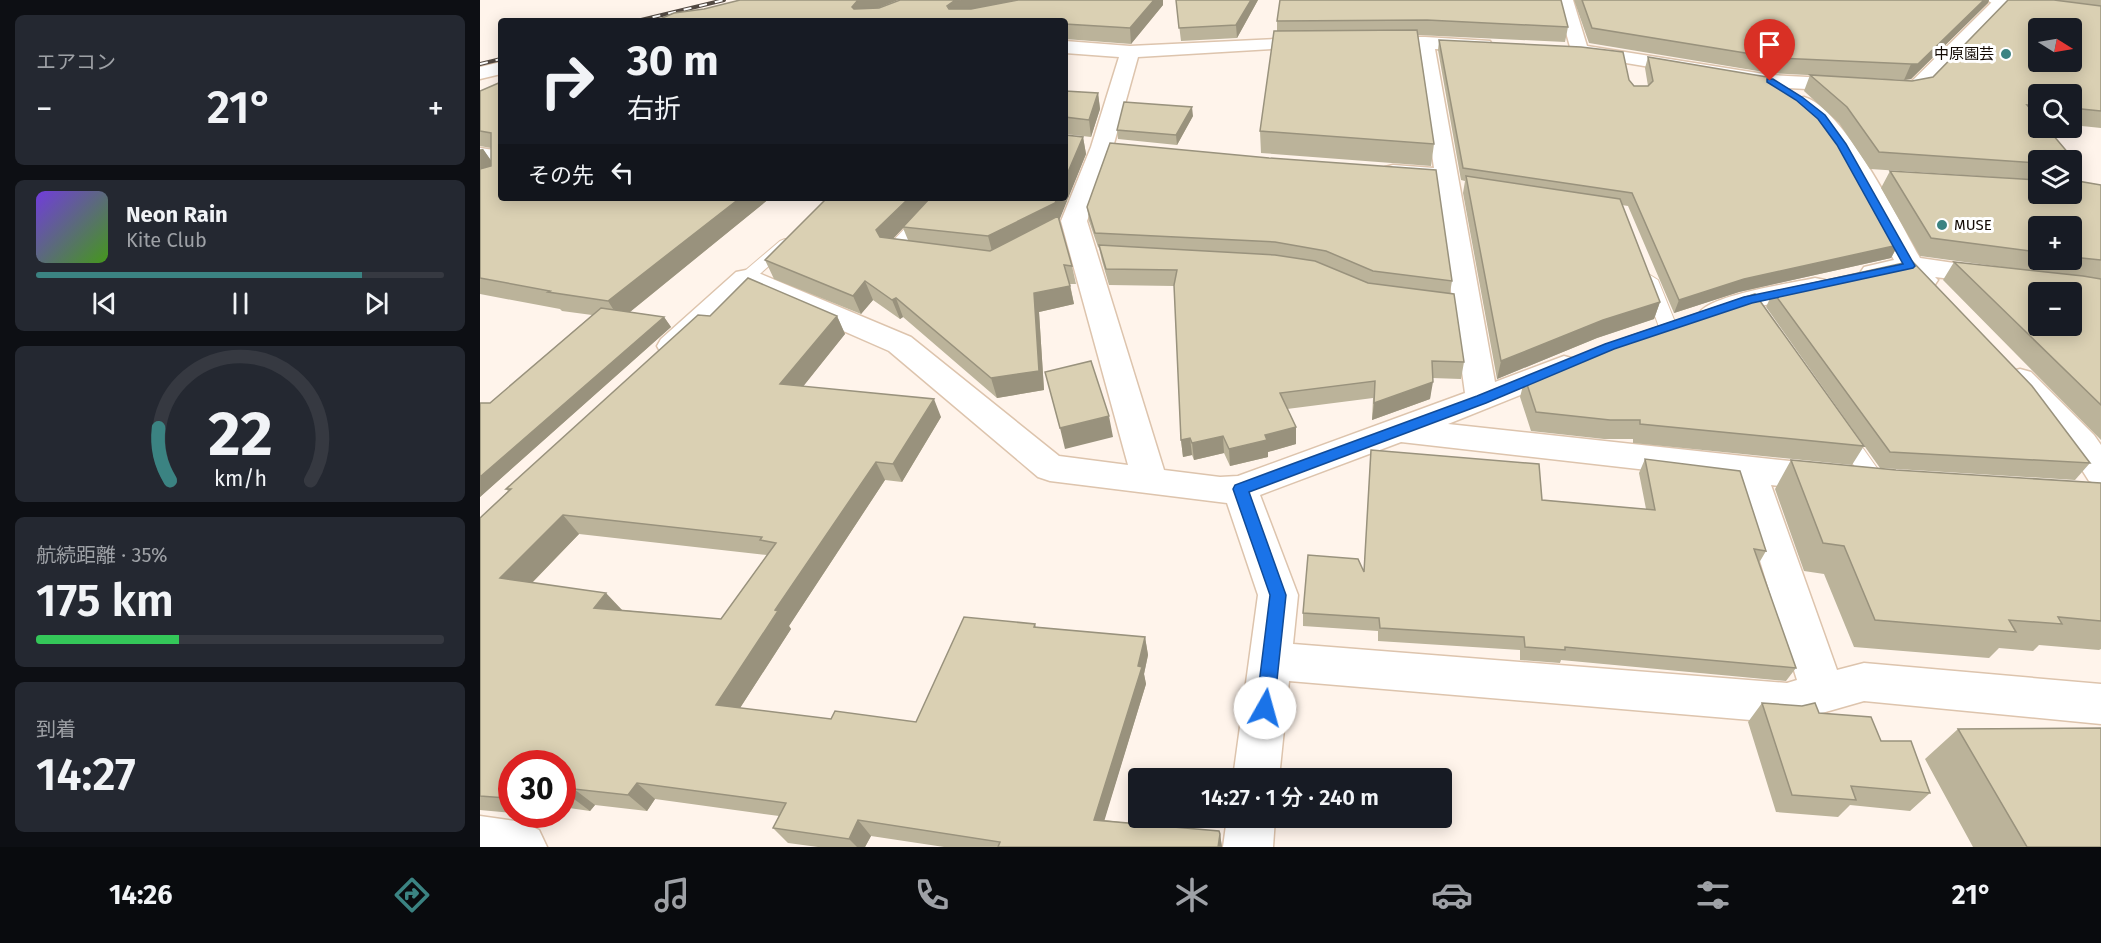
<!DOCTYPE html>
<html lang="ja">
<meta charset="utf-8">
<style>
:root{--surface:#171b24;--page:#242831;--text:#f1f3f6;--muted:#9ea1a6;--line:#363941;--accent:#3b8382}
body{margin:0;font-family:"Fira Sans","Noto Sans JP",sans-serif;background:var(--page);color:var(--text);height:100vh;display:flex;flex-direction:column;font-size:22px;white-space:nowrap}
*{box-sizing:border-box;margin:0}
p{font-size:20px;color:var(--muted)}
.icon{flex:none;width:33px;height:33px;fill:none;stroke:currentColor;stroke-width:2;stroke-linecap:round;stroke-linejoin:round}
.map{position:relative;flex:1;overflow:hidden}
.panel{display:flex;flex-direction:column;gap:15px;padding:15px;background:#0d0f14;width:480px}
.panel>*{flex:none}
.top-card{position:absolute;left:18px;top:18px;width:570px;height:183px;border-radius:6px;box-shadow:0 3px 15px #0003;background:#171b24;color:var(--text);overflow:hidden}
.needle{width:39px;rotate:101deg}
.controls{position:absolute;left:1548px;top:18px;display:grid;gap:12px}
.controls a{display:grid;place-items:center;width:54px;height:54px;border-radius:6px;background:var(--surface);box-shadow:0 3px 15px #0003;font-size:30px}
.speed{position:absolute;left:18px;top:750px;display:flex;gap:12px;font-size:30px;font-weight:700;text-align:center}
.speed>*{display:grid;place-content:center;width:78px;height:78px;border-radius:50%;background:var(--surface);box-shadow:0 3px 15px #0003;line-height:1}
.speed .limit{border:9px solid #d22;background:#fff;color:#111}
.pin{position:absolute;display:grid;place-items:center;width:51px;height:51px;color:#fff;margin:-62px -26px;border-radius:50% 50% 50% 0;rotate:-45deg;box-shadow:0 0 6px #0007}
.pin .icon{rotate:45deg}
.me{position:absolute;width:66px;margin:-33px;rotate:7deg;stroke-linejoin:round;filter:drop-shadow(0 0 4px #0008)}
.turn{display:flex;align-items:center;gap:21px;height:126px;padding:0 30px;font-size:27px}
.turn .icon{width:78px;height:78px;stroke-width:2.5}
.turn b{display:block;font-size:42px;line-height:51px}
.then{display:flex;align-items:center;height:57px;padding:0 30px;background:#0003;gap:12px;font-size:22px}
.big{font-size:45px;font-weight:600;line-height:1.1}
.panel .card{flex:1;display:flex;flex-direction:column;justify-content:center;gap:9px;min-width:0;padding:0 21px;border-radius:9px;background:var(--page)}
.panel .dial{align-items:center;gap:0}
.dial svg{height:156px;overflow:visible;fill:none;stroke:var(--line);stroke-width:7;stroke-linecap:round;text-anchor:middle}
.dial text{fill:var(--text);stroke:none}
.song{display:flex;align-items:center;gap:18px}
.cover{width:72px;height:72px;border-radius:9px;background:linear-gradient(135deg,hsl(260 70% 55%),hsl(100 70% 35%))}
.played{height:6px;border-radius:3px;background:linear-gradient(90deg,var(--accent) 80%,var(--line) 80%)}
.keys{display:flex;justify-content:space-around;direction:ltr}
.heat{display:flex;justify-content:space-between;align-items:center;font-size:33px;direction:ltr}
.charge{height:9px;border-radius:4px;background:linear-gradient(90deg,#34c759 35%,var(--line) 0)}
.trip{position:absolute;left:648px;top:768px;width:324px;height:60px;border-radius:6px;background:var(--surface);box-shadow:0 3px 15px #0003;font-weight:600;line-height:60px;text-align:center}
.tab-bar{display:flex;height:96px;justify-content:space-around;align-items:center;background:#090b0e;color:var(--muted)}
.tab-bar .icon{width:42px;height:42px}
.tab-bar .active{color:var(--accent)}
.tab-bar b{font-size:27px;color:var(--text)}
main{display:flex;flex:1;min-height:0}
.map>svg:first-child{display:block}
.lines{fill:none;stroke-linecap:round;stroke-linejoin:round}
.lane-casing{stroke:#ddc4ad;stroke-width:2}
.street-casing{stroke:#ddc4ad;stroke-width:3}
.secondary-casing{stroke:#ddc4ad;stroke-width:3}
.lane{fill:#fff;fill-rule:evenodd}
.street{fill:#fff;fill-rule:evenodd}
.secondary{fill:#fff;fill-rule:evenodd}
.rail-casing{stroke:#524942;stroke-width:4}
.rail{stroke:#fff;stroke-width:2;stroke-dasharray:8;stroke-linecap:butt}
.wall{fill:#bbb39a;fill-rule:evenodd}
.shaded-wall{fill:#99927d}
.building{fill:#dad0b3;stroke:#99927d;stroke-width:1.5;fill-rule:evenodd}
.route{fill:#1a73e8;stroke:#114b97;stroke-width:1.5}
.poi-dot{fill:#3b8382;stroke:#fff;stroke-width:2}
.labels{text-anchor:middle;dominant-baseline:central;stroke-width:6;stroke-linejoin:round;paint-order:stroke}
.far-poi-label{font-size:15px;fill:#130a04;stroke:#fff;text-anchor:end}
</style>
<main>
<section class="panel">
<div class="card"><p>エアコン</p>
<div class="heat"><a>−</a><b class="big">21°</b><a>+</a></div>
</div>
<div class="card">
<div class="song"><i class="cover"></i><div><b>Neon Rain</b><p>Kite Club</p></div></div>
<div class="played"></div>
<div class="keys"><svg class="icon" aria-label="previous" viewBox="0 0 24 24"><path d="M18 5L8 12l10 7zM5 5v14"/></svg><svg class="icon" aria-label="pause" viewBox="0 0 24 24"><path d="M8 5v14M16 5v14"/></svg><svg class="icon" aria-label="next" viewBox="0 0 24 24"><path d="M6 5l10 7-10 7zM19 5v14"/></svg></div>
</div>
<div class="card dial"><svg viewBox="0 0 100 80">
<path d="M14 69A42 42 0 1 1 86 69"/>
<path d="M14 69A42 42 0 0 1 8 42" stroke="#3b8382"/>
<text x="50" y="56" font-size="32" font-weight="700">22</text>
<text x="50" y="72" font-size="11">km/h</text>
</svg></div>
<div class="card"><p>航続距離 · 35%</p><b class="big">175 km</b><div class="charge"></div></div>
<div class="card"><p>到着</p><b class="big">14:27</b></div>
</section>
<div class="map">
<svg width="1621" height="847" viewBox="0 0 1621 847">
<rect width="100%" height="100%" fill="#fff4eb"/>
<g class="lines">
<!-- lane casing -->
<g class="lane-casing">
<path id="lane" d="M454 198H469L424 247 431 249 433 252 431 255 425 257 407 253 405 250 407 247Z
M305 239 310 241 313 244 310 247 272 281H260L258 278 260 275 300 241Z
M1170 275 1178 280 1197 327 1194 331H1182L1179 327 1162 280Z
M1363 428 1370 430 1404 478 1407 483 1404 488 1397 491 1390 488 1356 440 1353 435 1356 430Z"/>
</g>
<!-- street casing -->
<g class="street-casing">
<path id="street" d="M1077 0H1093L1107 46 1290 75 1424 82 1432 81 1514 0H1531L1445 90 1424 94 1290 87 1092 54Z
M838 37 844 38 847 42 844 46 658 57 633 147 607 221 684 470 740 477 758 476 985 393 956 182 905 177 901 172 905 167 913 165 954 168 937 49 895 47 889 46 886 42 889 38 895 37H945L1010 41 1012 45 1010 49 1003 51 955 49 1015 382 1084 356 1095 359 1099 366 1095 373 968 424 1347 465 1359 469 1365 478 1359 487 1347 491 1291 485 1357 670 1384 663 1621 684V724L1384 701 1307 723 809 681 799 778H753L778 595 747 503 570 481 558 477 409 351 270 290 203 353 192 355 181 353 177 346 181 339 256 272 266 270 276 272 431 337 579 456 648 465 581 221 611 147 639 57 585 53V41L650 46ZM921 442 1255 480 1317 680 1307 683 813 644 818 595 780 495Z
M21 62V74L0 79V67Z
M1324 97C1363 107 1420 222 1440 258L1522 270 1526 276 1522 282 1512 284 1455 277 1458 280 1454 286C1439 290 1434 285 1424 274L1394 281 1384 279 1380 273 1384 267 1414 260 1359 157 1333 123 1314 103 1317 99Z
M0 148 21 151V165L0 162Z
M1335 278 1345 280 1349 286 1345 292 1276 307 1234 321 1224 318 1220 312C1232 295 1312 283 1335 278Z
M1540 369 1551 372 1614 435 1621 445V485L1609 481 1590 451 1529 386 1524 379 1529 372Z
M0 816 42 822 59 830 67 847H0Z
M747 818H795L793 847H743Z"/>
</g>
<!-- secondary casing -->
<g class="secondary-casing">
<path id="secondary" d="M1507 0H1553L1621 9V19L1515 5Z"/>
</g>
<!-- lane -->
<use href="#lane" class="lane"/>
<!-- street -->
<use href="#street" class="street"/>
<!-- secondary -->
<use href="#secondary" class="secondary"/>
<!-- rail casing -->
<g class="rail-casing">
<path id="rail" d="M157 21 244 0
M0 64 21 59"/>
</g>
<!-- rail -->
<use href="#rail" class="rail"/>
</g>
<!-- wall -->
<path class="wall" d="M260 0H418L397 8 683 5 651 44 585 39V21L224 9Z
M696 0H778L757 38 701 41Z
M800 0 1088 27 1085 42 938 35 954 144 951 166 781 153 780 131 797 31V21Z
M1094 0H1509L1508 3 1431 79 1424 80 1290 73 1109 43Z
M1528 0H1621V128L1592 125V94H1558V128H1567L1601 168V175L1597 181 1621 185V440L1463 280 1474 262 1529 268 1440 256 1401 188 1410 171 1558 180V194H1592V160H1558V180L1390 169 1359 123 1324 91 1330 75 1432 81 1453 77ZM1558 28H1592V62H1558ZM1558 226H1592V260H1558ZM1558 292H1592V326H1558Z
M959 40 1149 80 1154 86H1168L1165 68 1168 57 1418 245 1411 258 1259 292 1194 313 1148 206 1142 205 1180 302 1174 319 1117 338 1017 379 983 193 985 181 981 180 958 50Z
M21 82V198H290L150 312 184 317 191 327 0 497V403H10L112 315 82 311 80 309 0 294V149H3L11 161V148L0 146V91Z
M585 91 618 93 620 109 611 137 585 134Z
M713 116 697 145 638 139 637 130Z
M603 137 606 154 579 219 592 266 596 284H590L594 304 559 312 564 390 517 398 423 317 420 319 393 300 381 314 294 279 285 260 347 198H585ZM423 228 428 240 413 239Z
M630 143 972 281 970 293 984 362 981 379 952 378 950 399 892 420 893 398 807 409 816 444 788 452V457L750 466 744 453 714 460 712 455 703 457 701 440 694 286 629 285 622 261 619 248 618 247 609 221 607 207Z
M1293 292 1610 463 1595 480 1400 468 1286 307Z
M230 316H357L365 334 323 386 461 417 422 482 405 480 309 626 311 629 260 708 351 719 436 722 555 624 556 627 665 637 668 655 664 674 666 684 624 820 740 834 742 847H464L391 836 385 847H338L308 843 293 828 299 816 175 799 167 811 115 805 110 811 82 807V764H32V813L0 810V518L28 491 26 489ZM99 534 287 555 241 619 142 610 52 583Z
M1045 378 1384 446 1372 465 1153 443V439H1124L1051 431 1040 397Z
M891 450 1062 500 1166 509 1159 473 1165 459 1286 551 1279 563 1316 668 1306 681 1081 660 1080 663 1040 660V650L898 641V631L823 626V613L884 571Z
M1311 460 1416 470 1621 483V649L1619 650 1559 645 1553 651 1519 648 1509 658 1374 647 1344 574 1324 571 1295 489Z
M1282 703 1339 713 1401 741 1450 793 1430 811 1370 805 1358 817 1296 812 1268 722Z
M1478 729 1621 847H1493L1445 759Z"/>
<!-- shaded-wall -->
<path class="shaded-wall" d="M376 0H418L381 15 372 7Z
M481 0H562L478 16 467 6 474 1Z
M674 0H683V5L651 44 650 28Z
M771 0H778L757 38 756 25Z
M1504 0H1509L1508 3 1431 79 1424 80 1431 64Z
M618 93 620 109 611 137 609 120Z
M712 107 713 116 697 145 696 135Z
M603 137 606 154 579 221 513 255 508 236 577 198H585V179Z
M3 149 15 166 0 171V150Z
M260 198H290L140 320 128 301Z
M429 198H452L403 249 396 230Z
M1418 245 1411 258 1259 292 1194 313 1199 300 1264 279Z
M385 281 393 300 381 314 373 296Z
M590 286 594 304 559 312 564 390 517 398 511 378 554 293Z
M416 298 423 317 420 319 412 300Z
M1180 302 1174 319 1117 338 1017 379 1021 361 1123 320Z
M357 316 365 334 310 403 300 384Z
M184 317 191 327 0 497V477Z
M953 382 950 399 892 420 894 403Z
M454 399 461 417 422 482 413 464Z
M629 416 633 437 585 449 580 428Z
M816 427V444L788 452V457L750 466 749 449 785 435Z
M743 436 744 453 714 460 712 443Z
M710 438 712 455 703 457 701 440Z
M396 462 405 480 309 626 311 629 251 722 236 705 295 610Z
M83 515 99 534 39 596 20 578Z
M126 593 143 611 114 608Z
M665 637 668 655 664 674 666 684 620 835 614 820 658 666Z
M157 783 175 799 167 811 148 795Z
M94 789 115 805 110 811 90 796Z
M32 791V802L26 798Z
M378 820 391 836 385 847H377L369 839Z
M740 834 742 847H738Z"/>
<!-- building -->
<path class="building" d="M260 0H378L372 7 374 9 399 8 420 0H481L474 1 467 6 469 9H491L538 0H674L650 28 585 24V21H175L194 13 224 9Z
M696 0H771L756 25 699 28Z
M800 0H1081L1088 27 947 20 797 21Z
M1102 0H1504L1438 64H1431L1296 58 1112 28Z
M1528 0H1574L1621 6V111L1592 108V94H1558V106L1547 105 1558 118V128H1567L1601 168V175H1592V180L1621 185V260L1592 257V226H1558V252L1451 238 1410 171 1558 180V194H1592V160H1558V163L1399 152 1367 107 1330 75 1432 81 1453 77ZM1558 28H1592V62H1558Z
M937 30 954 144 780 131 794 31Z
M959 40 1101 47 1143 52 1149 80 1154 86H1168L1173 81 1168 57 1287 77 1338 111 1354 134 1418 245 1264 279 1199 300 1152 193 983 168Z
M21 82V198H260L128 301 68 292 70 291 0 278V169L11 166V133L0 131V91Z
M585 91 618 93 609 120 585 117Z
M644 102 712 107 696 135 637 130Z
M585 135 603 137 585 179Z
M630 143 789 158 956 170 972 281 893 271 846 251 795 242 615 233 607 207Z
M986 176 1140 199 1180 302 1123 320 1021 361Z
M347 198H429L396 230 400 237 510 251 578 216 592 266 584 265 590 286 554 293 559 371 511 378 416 298 412 300 385 281 373 296 285 260Z
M450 198H577L575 203 508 236 423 227Z
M619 245 795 255 835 261 888 283 974 294 984 362 952 361 953 382 894 403 895 381 800 393 816 427 785 435 787 440 749 449 743 436 712 443 710 438 701 440 694 285 697 270 626 269Z
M1432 261 1552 386 1610 463 1410 452 1293 292Z
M1474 262 1603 276 1621 279V405ZM1558 292H1592V326H1558Z
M268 278 357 316 300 384 454 399 413 464 396 462 295 610 298 611 236 705 351 719 355 711 436 722 484 617 555 624 554 627 665 637 658 666 662 667 614 820 739 831 740 834 738 847H518L520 842 378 820 369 839 293 828 306 803 157 783 148 795 94 789 90 796 82 795V764H32V791L26 798 0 796V518L31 489H26L218 315 230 316ZM83 515 282 537 280 540 296 543 241 619 114 608 126 593 20 578Z
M1275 294 1384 446 1160 424V420H1130L1056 412 1045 378 1147 337Z
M121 308 184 317 0 477V403H10Z
M611 361 629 416 580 428 565 372Z
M891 450 1059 464 1062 500 1175 510 1165 459 1260 471 1286 551 1274 549 1316 668 1085 647V650L1045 647 1044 637 900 628 899 618 823 613 828 555 878 559 884 572Z
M1311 460 1416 470 1621 483V621L1578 617 1582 624 1529 620 1536 632 1395 620 1364 546 1343 543Z
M1282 703 1322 706 1335 703 1339 713 1391 717 1401 741H1431L1450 793 1371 786 1376 800 1312 795Z
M1621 728V847H1547L1478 729Z"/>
<!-- route -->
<path class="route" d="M1287 79H1293L1322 97 1345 115 1366 144 1435 266 1433 268 1272 303 1134 349 1006 403 769 492 806 595 794 708 792 714 785 717 779 714 776 708 790 595 753 489 755 485 997 396 1125 344 1264 297 1423 264 1357 145 1338 119 1316 100 1287 82Z"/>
<!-- markers -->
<g class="poi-dot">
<circle cx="1526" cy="54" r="6"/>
<circle cx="1462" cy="225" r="6"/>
</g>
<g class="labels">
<!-- far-poi labels -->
<g class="far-poi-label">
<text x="1514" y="54">中原園芸</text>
<text x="1474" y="225" text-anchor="start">MUSE</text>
</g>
</g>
</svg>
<div class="controls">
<a><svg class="needle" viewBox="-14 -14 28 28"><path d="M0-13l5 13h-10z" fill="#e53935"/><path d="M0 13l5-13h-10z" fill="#9ea1a6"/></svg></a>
<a><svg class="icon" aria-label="search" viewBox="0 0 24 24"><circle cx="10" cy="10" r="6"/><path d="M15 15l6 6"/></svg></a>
<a><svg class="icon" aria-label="layers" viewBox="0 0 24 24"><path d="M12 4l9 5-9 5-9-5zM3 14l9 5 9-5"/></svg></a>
<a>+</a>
<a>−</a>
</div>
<div class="speed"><div class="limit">30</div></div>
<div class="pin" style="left:1290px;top:81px;background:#d93025"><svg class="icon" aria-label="arrive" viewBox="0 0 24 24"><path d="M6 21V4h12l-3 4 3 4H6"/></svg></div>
<svg class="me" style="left:785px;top:708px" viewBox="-20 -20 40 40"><circle r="19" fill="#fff"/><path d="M0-13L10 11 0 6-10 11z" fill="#1a73e8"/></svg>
<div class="trip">14:27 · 1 分 · 240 m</div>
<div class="top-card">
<div class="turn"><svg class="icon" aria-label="right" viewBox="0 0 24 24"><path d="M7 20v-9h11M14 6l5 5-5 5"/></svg><div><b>30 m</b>右折</div></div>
<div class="then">その先<svg class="icon" aria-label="left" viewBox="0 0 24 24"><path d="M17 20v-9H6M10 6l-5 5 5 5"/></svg></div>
</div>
</div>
</main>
<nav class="tab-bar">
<b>14:26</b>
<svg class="icon active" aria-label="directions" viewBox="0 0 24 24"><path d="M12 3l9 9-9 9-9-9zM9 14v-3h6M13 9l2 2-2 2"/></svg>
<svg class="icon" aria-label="music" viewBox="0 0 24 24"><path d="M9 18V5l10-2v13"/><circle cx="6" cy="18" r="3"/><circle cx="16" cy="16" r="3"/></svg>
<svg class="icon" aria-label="phone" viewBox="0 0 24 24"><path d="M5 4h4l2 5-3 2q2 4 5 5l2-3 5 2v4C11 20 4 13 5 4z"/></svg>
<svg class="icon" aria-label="climate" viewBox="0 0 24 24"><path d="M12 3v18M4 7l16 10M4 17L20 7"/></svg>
<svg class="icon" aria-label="car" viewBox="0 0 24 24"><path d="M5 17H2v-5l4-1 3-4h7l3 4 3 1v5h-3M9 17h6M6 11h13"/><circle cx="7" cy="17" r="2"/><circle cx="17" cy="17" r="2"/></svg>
<svg class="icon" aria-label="filters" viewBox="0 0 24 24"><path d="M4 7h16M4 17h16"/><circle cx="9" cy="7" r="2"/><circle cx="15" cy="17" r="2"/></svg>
<b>21°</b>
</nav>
